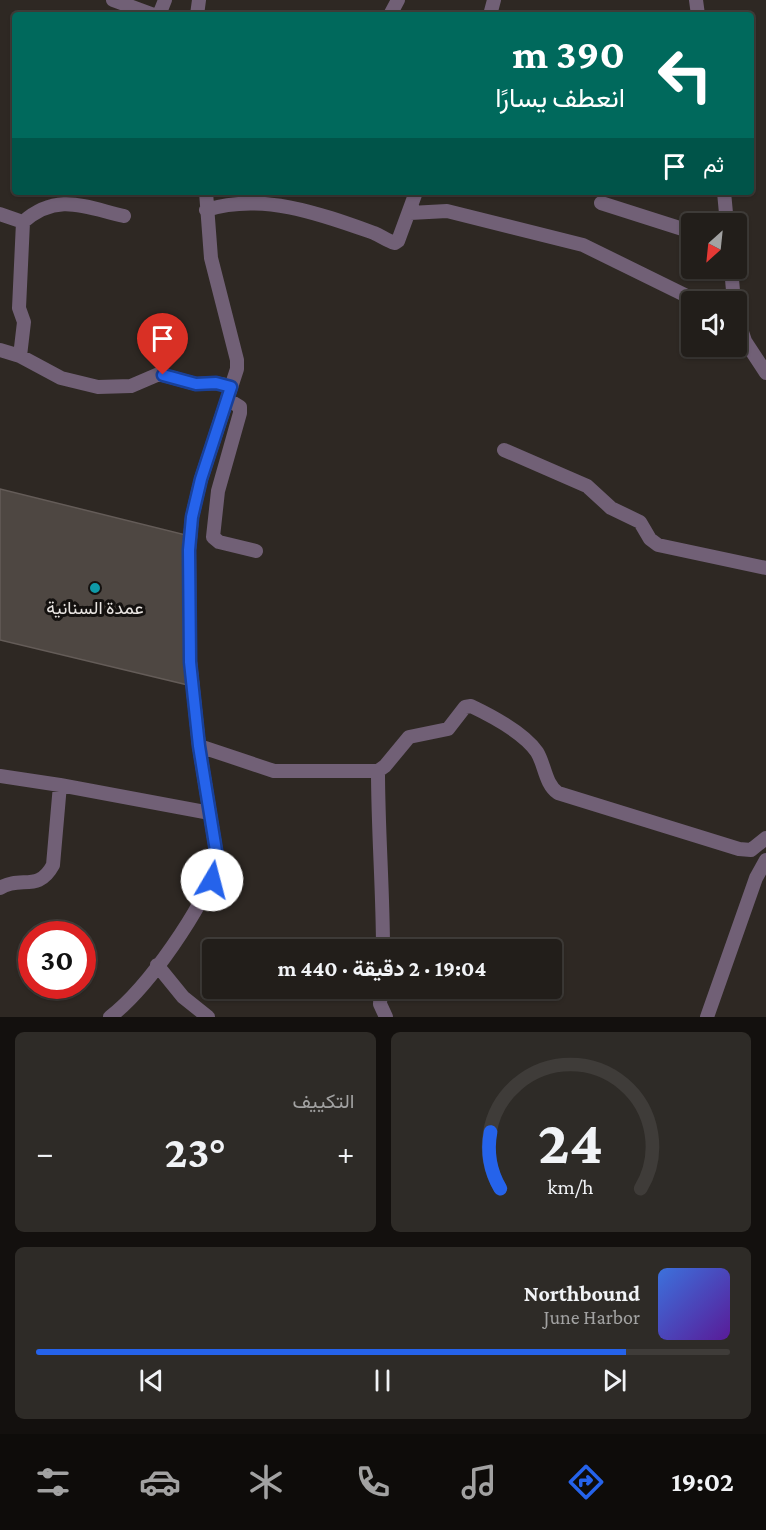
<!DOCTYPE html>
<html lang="ar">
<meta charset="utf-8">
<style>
:root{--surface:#221e1a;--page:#2e2b27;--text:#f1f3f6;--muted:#a2a2a2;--line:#3f3c39;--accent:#2563eb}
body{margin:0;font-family:"Crimson Pro",Vazirmatn,serif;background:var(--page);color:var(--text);direction:rtl;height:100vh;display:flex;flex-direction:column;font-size:22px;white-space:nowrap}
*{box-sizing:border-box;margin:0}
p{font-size:20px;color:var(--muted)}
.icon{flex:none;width:33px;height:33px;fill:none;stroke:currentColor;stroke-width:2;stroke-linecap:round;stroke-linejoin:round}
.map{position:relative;height:1017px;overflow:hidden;direction:ltr}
.drawer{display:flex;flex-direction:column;gap:15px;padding:15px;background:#13100e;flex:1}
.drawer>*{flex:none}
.banner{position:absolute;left:12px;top:12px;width:742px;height:183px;border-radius:6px;box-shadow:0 2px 4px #0004,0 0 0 2px var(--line);direction:rtl;background:#00695c;color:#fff;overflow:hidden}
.needle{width:39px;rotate:207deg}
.fabs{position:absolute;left:681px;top:213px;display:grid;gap:12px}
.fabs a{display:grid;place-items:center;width:66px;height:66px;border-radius:6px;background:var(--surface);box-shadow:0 2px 4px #0004,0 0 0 2px var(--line);font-size:30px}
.speed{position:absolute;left:18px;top:921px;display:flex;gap:12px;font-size:30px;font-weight:700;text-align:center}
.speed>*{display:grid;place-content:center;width:78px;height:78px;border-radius:50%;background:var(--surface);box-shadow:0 2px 4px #0004,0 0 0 2px var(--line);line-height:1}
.speed .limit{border:9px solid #d22;background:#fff;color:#111}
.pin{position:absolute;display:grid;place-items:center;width:51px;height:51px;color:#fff;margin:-62px -26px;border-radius:50% 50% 50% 0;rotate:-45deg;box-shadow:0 0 6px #0007}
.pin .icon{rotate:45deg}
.me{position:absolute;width:66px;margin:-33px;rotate:8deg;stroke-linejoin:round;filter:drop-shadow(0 0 4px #0008)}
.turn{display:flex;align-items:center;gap:21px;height:126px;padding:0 30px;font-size:27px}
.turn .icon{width:78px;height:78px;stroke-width:2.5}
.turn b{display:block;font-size:42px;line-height:51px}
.then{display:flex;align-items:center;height:57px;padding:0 30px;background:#0003;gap:12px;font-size:22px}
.big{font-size:45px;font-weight:700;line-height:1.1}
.drawer .card{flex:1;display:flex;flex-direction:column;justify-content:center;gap:9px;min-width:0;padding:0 21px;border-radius:9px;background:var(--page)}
.drawer .dial{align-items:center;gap:0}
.dial svg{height:156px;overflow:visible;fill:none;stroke:var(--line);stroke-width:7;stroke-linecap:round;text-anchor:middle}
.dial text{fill:var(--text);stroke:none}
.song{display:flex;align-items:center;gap:18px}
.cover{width:72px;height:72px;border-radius:9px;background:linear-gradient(135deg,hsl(220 70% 55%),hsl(270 70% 35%))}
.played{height:6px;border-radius:3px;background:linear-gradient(90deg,var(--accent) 85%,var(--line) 85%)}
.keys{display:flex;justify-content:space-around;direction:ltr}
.heat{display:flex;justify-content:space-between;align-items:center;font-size:33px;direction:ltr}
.drawer .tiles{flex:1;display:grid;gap:15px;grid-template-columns:1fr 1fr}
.card:last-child{grid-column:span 2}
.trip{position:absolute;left:202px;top:939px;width:360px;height:60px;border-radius:6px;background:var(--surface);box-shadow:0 2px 4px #0004,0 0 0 2px var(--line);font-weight:700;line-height:60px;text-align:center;direction:rtl}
.tab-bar{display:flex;height:96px;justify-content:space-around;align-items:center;background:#0e0c0a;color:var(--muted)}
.tab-bar .icon{width:42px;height:42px}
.tab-bar .current{color:var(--accent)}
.tab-bar b{font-size:27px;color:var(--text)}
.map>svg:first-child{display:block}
.building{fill:#4e4742;stroke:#645c58;stroke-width:1.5}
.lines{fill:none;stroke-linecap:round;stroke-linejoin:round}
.minor{stroke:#716076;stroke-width:14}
.route-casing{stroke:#184099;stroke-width:15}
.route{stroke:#2563eb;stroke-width:10}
.culture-dot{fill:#0f9aa8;stroke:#14110f;stroke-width:2}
.labels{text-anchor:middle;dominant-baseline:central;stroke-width:6;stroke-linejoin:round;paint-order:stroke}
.poi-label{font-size:18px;fill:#e9e5e2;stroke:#14110f}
</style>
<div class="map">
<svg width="766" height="1017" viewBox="0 0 766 1017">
<rect width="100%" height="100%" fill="#2e2823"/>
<!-- building -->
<path class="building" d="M0 489 190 536 192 686 0 640Z"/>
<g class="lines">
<!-- minor -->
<path class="minor" d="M113 0 154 15
M696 0 698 15
M159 15 165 0
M197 15 199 0
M390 15 398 0
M490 15 494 0
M724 192 727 224
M601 203 692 232
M206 210C262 192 321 214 374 233 381 236 388 241 395 243L398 241 416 192
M410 213 447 211 583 245 699 302
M0 214 23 222
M731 268 734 302
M736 314 745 341 766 373
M0 350 20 356 61 378 98 387 131 386 159 374 196 384 216 383 231 386
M20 356 24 322 19 308 23 222C57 192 85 207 124 216
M227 399 240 407V413L218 491 213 537 219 542 256 551
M504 450 587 486 611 508 640 522 650 539 658 545 766 568
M199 746 274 771H378L385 766 409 737 448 729 465 707 471 706C492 716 524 733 537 752 545 765 545 784 558 793L739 849 751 850 766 838
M378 771C378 831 383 890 383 950
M0 776 60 785 53 865C38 893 21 875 0 888
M60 785 210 813
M157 965 183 997 208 1017
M381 988 380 1004 386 1017
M110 1017C149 987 202 909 218 863L199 746 190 661 189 550 192 517 201 479 237 369V360L211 258 206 192
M707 1017 756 878 766 860"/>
</g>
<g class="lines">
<!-- route casing -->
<g class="route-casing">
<path id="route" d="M163 375 196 384 216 383 231 387 201 479 192 517 189 550 190 662 199 746 218 863 212 880"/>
</g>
<!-- route -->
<use href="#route" class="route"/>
</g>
<!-- markers -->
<circle class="culture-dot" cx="95" cy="588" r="6"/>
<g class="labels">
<!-- poi labels -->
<g class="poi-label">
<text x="95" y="608">عمدة السنانية</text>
</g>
</g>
</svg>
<div class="fabs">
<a><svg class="needle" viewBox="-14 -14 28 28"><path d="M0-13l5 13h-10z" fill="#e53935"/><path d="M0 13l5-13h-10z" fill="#a2a2a2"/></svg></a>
<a><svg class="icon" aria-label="sound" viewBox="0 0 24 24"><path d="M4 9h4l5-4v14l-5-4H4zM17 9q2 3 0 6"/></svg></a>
</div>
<div class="speed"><div class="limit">30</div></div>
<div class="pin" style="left:163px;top:375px;background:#d93025"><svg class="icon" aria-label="arrive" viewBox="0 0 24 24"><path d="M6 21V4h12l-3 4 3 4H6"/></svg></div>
<svg class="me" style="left:212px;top:880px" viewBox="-20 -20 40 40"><circle r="19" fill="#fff"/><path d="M0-13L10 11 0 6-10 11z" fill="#2563eb"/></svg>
<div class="trip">19:04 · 2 دقيقة · 440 m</div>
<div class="banner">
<div class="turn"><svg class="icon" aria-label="left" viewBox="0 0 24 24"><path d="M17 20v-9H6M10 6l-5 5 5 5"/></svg><div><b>390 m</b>انعطف يسارًا</div></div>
<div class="then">ثم<svg class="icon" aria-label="arrive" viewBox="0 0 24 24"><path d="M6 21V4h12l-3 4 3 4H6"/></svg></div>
</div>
</div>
<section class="drawer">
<div class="tiles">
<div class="card dial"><svg viewBox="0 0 100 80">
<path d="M14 69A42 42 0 1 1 86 69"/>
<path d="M14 69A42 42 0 0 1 9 40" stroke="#2563eb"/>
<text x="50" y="56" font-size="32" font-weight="700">24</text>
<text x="50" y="72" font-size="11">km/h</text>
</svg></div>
<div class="card"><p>التكييف</p>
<div class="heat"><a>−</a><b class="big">23°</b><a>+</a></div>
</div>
<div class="card">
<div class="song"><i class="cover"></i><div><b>Northbound</b><p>June Harbor</p></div></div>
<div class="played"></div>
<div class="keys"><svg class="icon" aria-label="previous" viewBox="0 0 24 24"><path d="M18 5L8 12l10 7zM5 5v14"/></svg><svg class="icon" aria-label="pause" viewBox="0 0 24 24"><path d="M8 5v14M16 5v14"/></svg><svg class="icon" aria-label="next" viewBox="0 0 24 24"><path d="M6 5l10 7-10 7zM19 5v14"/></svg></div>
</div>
</div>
</section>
<nav class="tab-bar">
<b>19:02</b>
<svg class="icon current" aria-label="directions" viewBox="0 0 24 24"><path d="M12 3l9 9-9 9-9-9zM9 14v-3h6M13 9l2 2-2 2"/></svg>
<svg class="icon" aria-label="music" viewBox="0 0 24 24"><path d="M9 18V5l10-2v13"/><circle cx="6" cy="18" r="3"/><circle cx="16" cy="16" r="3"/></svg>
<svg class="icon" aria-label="phone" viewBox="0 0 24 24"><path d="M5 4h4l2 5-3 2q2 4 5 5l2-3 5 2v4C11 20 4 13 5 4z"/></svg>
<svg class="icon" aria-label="climate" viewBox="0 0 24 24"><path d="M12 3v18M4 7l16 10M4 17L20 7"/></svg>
<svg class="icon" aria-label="car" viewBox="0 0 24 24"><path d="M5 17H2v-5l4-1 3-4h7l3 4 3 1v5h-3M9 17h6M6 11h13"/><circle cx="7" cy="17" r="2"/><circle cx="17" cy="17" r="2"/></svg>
<svg class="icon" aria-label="filters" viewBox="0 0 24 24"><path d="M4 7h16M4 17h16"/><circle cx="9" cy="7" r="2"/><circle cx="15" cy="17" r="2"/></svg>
</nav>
